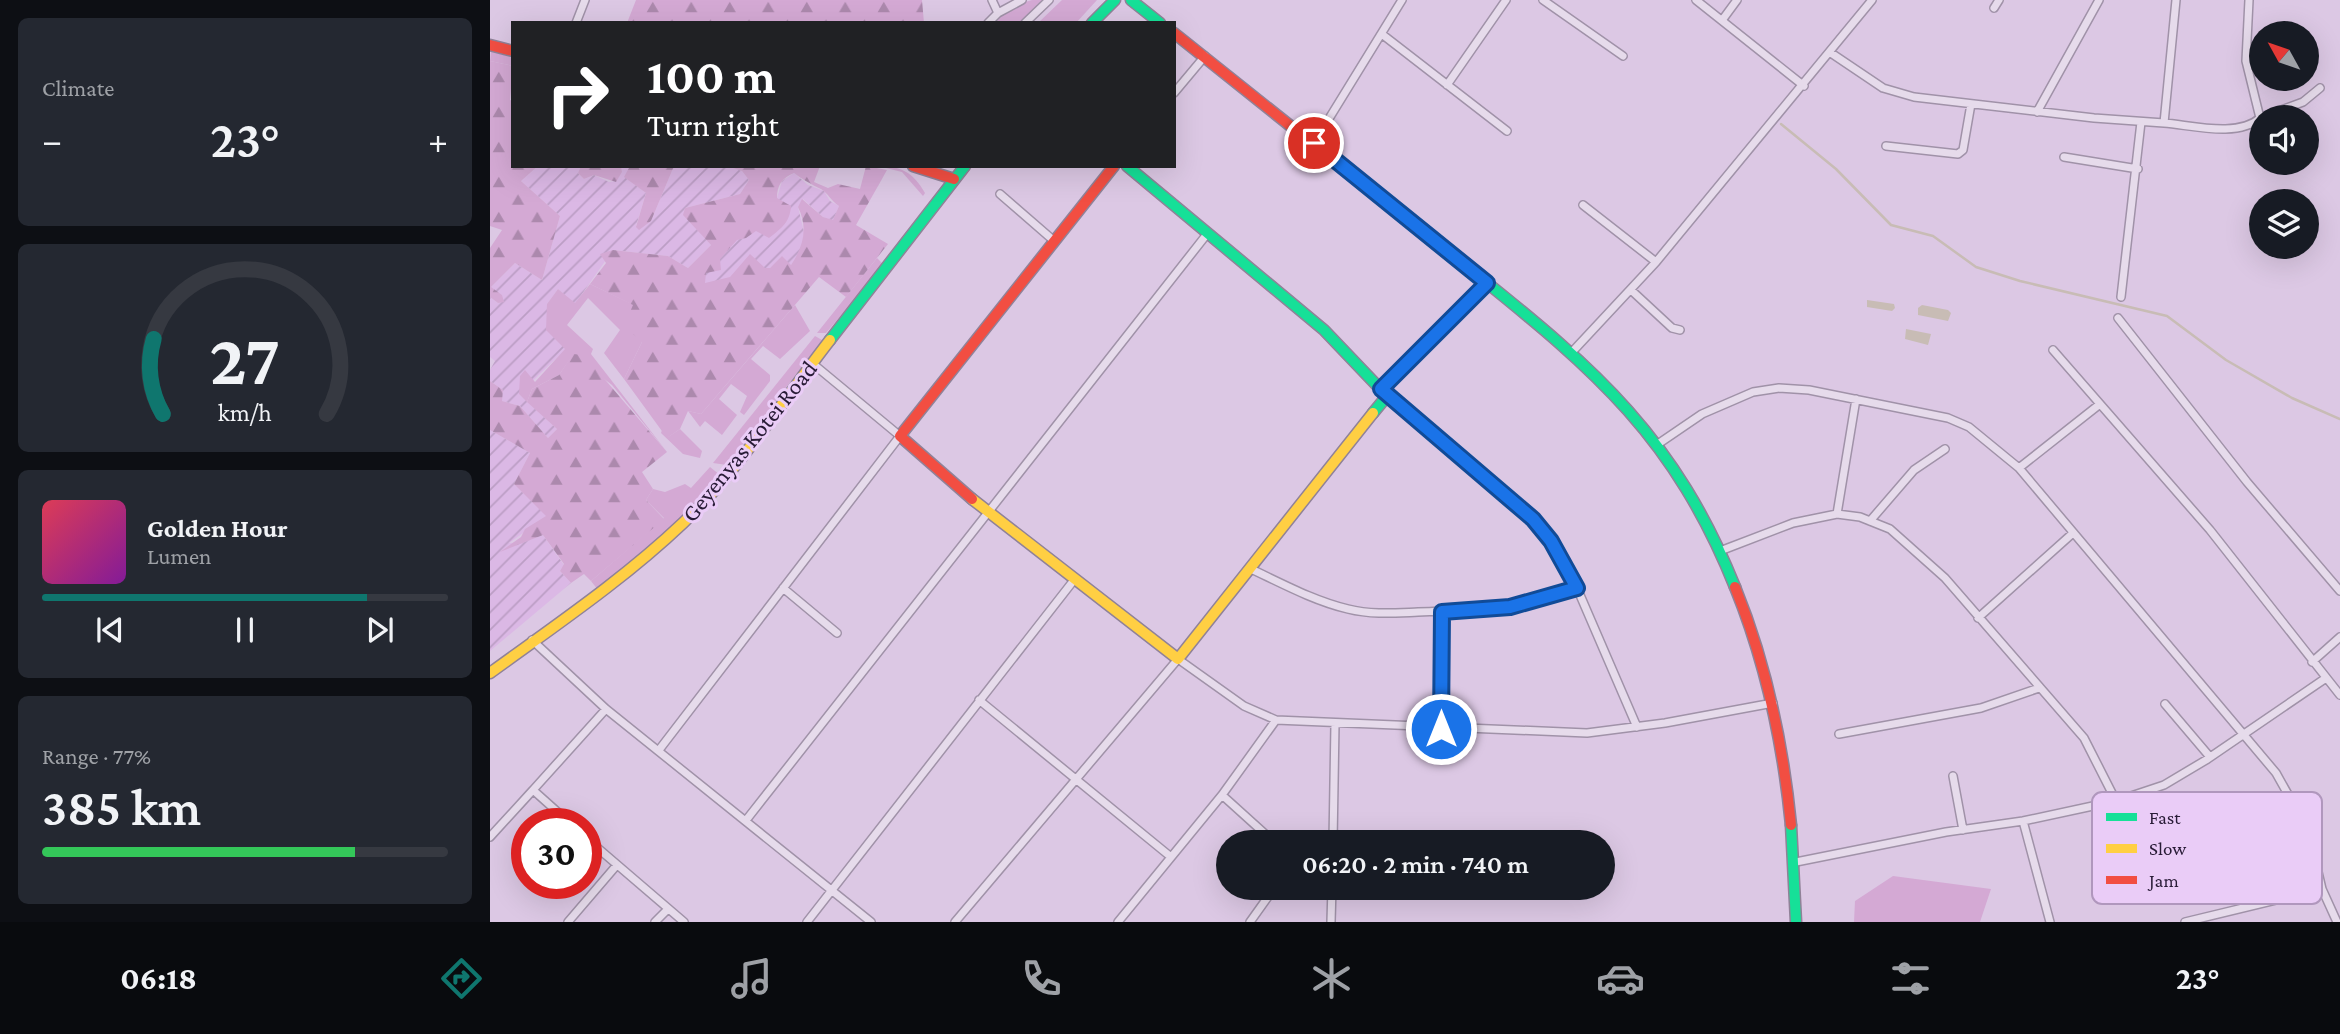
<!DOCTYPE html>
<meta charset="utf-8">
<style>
:root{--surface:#171b24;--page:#242831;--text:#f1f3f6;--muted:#9ea1a6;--line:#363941;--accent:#0f766e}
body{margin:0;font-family:"Crimson Pro",serif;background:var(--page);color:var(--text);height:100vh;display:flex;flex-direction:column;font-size:26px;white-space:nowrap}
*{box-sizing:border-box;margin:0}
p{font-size:23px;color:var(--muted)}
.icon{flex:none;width:38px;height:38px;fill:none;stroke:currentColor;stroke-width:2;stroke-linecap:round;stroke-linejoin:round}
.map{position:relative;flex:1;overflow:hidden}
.sheet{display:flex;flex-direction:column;gap:18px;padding:18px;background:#0d0f14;width:490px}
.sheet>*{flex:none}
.top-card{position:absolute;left:21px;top:21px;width:665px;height:147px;border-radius:0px;box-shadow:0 7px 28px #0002;background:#202124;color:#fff;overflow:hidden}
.needle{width:46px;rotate:310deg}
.buttons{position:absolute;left:1759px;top:21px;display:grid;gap:14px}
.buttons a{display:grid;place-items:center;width:70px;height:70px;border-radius:50%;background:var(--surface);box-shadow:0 7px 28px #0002;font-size:35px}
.speed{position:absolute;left:21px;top:808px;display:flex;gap:14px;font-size:35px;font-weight:700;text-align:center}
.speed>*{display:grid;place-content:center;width:91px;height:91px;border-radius:50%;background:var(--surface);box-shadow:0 7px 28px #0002;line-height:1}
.speed .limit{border:10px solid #d22;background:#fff;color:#111}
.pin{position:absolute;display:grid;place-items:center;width:60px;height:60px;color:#fff;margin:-30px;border:4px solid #fff;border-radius:50%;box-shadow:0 2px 7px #0007}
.me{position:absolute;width:77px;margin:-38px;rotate:0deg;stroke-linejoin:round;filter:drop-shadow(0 0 5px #0008)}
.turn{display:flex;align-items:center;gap:24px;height:147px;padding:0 21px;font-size:32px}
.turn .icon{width:91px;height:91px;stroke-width:2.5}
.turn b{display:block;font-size:49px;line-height:60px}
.big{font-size:52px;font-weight:600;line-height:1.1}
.sheet .card{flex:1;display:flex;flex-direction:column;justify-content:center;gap:10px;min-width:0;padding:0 24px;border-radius:10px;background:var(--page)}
.sheet .dial{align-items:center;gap:0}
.dial svg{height:182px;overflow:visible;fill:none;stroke:var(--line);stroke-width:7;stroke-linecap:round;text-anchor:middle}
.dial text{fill:var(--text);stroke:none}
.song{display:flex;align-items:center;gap:21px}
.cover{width:84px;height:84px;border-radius:10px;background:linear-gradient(135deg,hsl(350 70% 55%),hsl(290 70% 35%))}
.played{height:7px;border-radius:4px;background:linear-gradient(90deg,var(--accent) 80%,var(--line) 80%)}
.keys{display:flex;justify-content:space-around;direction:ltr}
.heat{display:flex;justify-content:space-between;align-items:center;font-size:38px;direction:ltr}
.charge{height:10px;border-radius:5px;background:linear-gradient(90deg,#34c759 77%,var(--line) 0)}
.trip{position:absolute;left:726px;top:830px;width:399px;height:70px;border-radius:35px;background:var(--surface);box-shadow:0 7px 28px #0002;font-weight:600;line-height:70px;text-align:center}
.menu{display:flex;height:112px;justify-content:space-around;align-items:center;background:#090b0e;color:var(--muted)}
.menu .icon{width:49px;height:49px}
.menu .current{color:var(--accent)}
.menu b{font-size:32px;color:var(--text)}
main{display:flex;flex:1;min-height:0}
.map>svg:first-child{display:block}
.farmland{fill:url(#farmland-furrows)}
.grass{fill:#d4a9d4}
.forest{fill:url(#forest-firs);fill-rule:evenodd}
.water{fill:#c8bcb5}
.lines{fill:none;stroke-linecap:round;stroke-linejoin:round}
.stream{stroke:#c8bcb5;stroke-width:2.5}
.street-casing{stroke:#a092a8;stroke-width:10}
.fast-casing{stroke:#908298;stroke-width:13}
.slow-casing{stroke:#908298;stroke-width:13}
.jam-casing{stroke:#908298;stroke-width:13}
.street{stroke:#e6dbeb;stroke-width:7}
.fast{stroke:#16e098;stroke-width:10}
.slow{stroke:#ffcf43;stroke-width:10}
.jam{stroke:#f24e42;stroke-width:10}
.route-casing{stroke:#114b97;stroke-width:18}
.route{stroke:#1a73e8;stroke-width:12}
.labels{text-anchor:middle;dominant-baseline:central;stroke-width:6;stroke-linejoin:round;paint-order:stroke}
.street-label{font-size:24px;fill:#281b36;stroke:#eaccf7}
.key{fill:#eaccf7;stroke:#b097bd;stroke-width:2}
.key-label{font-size:19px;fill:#281b36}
</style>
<main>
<section class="sheet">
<div class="card"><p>Climate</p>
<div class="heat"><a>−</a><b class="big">23°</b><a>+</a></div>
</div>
<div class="card dial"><svg viewBox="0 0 100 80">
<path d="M14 69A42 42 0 1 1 86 69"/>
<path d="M14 69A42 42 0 0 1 10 36" stroke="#0f766e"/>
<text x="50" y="56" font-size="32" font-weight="700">27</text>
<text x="50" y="72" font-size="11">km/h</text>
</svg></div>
<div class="card">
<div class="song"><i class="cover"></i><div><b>Golden Hour</b><p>Lumen</p></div></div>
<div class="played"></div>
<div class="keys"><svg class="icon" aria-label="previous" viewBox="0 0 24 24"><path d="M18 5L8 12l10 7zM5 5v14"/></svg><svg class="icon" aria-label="pause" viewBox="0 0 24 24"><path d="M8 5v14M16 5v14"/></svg><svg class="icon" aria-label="next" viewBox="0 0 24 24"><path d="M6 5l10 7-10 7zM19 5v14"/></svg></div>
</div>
<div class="card"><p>Range · 77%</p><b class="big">385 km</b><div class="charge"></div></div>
</section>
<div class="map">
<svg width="1850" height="922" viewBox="0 0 1850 922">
<defs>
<pattern id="farmland-furrows" width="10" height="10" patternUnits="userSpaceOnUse" patternTransform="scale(1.75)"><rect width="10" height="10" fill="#dbb8e5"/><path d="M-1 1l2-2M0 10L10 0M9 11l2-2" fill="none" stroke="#bc9ec5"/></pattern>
<pattern id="forest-firs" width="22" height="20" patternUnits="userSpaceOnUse" patternTransform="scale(1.75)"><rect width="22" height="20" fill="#d4a9d4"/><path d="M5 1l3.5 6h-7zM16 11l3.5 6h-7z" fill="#ac89ad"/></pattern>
</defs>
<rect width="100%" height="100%" fill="#dcc8e4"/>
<!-- farmland -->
<path class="farmland" d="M48 166H91L88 173 94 179 104 175 119 182 126 181 132 172 131 166H140L135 177 156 193 146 226 161 221 184 166H237L252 171 259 180 250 194 195 208 194 215 221 245 198 268 178 256 123 250 85 304 68 289 57 304 76 349 29 394 67 429 58 438 30 406 11 401 13 390 0 381V370L5 361 0 357V297L8 303 12 295 0 288 25 263 52 280 70 216 31 181Z
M304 173 318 185 334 191 340 201 349 206 343 221 333 217 313 199 308 207 314 232 311 251 301 265 286 263 280 268 227 283H215L214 275 247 239 256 238 266 230 287 198 292 181Z
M0 430 40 453 24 484 57 516 19 543 34 542 53 535 74 565 70 571 81 583 0 651Z"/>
<!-- grass -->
<path class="grass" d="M542 0H552L531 23H506L518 7Z
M572 0H607L586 23H548Z
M1 51 23 58V66L0 61Z
M388 166C411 166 423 172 435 193L433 196 412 172Z
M387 258 394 265 336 333H327Z
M100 284 144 305 152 342 134 379 114 353 130 330 98 298 77 325 103 349 101 354 177 452 122 385 83 355 69 375 42 389 37 402 29 394 30 376 35 370 45 382 75 349 56 330 57 304 68 289 85 303Z
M305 305 320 331 290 359 273 346 261 359 280 375V381L254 415 250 412 257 396 241 384 229 399 247 415 232 435 215 421 210 427 198 411 211 414Z
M325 336 332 340 237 465 223 463Z
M190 429 212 451 210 458 193 454 171 433 172 430 178 437Z
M220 467 230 475C193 518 153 554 108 590L101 581 174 518 156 500 163 489 175 492 195 484 201 488Z
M1403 876 1501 889 1490 922H1364L1365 901Z"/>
<!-- forest -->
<path class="forest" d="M146 0H432L434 23H137Z
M0 61 23 66 20 100 23 101V166H48L31 181 70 216 52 280 25 263 1 287 12 295 14 302 8 303 0 297V248L12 230 0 226Z
M91 166H131L132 172 126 182 104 175 94 179 88 173Z
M140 166H184L161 221 149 230 146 227 156 193 134 177Z
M237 166H330L324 182 338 188 348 184 370 189 376 166 397 170 366 225 398 244 356 297 329 277 211 414 198 411 190 429 177 438 134 379 152 342 134 326 143 305 100 284 116 263 110 254 123 250 178 256 198 268 221 245 193 215 195 208 250 194 259 180 252 171ZM304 173C313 180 321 184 331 189 338 193 341 201 349 206L343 220 333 217 312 199 308 207C318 227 314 246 301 265L292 256 280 268H275L260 254 240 277 215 283 216 273 231 270 230 259 247 240 256 238 266 231 279 238C292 228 300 222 301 206L287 198C287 185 292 178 304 173Z
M83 354 94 355 177 452 152 472 163 489 156 500 174 519 101 581 94 574 81 583 70 571 74 564 53 535 10 552 31 537 35 529 56 516 24 484 40 453 0 430V381L13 390 12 401 30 406 58 438 67 429 37 402 42 389 69 375Z"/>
<!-- water -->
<path class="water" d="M1377 300 1404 304 1405 308 1402 311 1377 307Z
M1432 305 1458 310 1461 313 1458 321 1428 315V308Z
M1416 329 1441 334 1438 345 1415 339Z"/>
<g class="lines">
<!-- stream -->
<path class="stream" d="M1291 124 1346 169 1401 225 1443 236 1486 267 1530 281 1677 316 1736 360 1802 398 1850 419"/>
<!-- street casing -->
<g class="street-casing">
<path id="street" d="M1053 0 1133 56
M1206 0 1314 86
M1504 8 1509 0
M508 13 532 0
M1233 19 1247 0
M86 23 95 0
M498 23 508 13 502 0
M535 23 559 0
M893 35 1017 131
M1341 53 1393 88 1424 97 1604 118 1674 123 1686 0
M957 85 1016 0
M684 93 715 56
M1547 112 1609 0
M1772 117 1813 102 1830 88
M1674 123C1701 125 1748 138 1770 118L1756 61 1759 0
M824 143 912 0
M1396 146 1468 154 1473 150 1481 104
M1574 157 1648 169
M510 194 563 240
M1093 205 1166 262
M1141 290 1182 328 1190 330
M1631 297 1651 122
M1628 318 1757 482 1850 591
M1563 350 1720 530 1850 695
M1083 351 1166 262 1382 0
M891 389 997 283
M897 396 1028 504 1061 541 1087 588 1147 727
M1168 444 1212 414 1263 392 1289 388 1319 390 1458 418 1479 427 1529 468 1786 773 1818 830 1832 889 1847 922
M1529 468 1610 404
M1347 514 1366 399
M1380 521 1424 470 1455 449
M1230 551 1303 523 1347 514 1370 517 1400 529 1455 578 1594 738 1626 801
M759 568C791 583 824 601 858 609 882 615 904 613 928 612 988 610 1030 605 1087 588
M293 588 347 633
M1488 618 1583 533
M42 640 116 709 381 922
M1822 662 1850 637
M489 700 681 857
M1675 704 1720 757
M951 729 952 612
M1349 734 1491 708 1549 688
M169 750 410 436 322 363
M1463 776 1473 830
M257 819 717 234
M1533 821 1560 922
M81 824 43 790 116 709
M0 837 43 790
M96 838 194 922
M784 842 732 795 786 720
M843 842 845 724
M1306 862 1456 832 1533 821 1626 801 1674 785 1716 760 1836 678
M78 922 126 866
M165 922 178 909
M317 922 584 580
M465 922 688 659 754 706 786 720 1097 733 1175 723 1283 703
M628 922 732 795
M760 922 785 887
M841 922 842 887
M1695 922 1832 889"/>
</g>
<!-- fast casing -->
<g class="fast-casing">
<path id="fast" d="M641 0 670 23
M602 23 625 0
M637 166 834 330 897 396 883 413
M986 274C1107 371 1185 438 1245 587
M340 340 475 166
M1301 825 1306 922"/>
</g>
<!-- slow casing -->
<g class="slow-casing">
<path id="slow" d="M482 499 688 659 883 413
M0 673C66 625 134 579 193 523 248 471 294 399 340 340"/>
</g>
<!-- jam casing -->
<g class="jam-casing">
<path id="jam" d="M684 33 986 274
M0 45 23 51
M423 166 464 179
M482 499 410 436 624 166
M1245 587C1276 663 1293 744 1301 825"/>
</g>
<!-- street -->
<use href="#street" class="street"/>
<!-- fast -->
<use href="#fast" class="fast"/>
<!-- slow -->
<use href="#slow" class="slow"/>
<!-- jam -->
<use href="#jam" class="jam"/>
</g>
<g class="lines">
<!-- route casing -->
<g class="route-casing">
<path id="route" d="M824 143 997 283 891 389 1043 519 1061 541 1087 588 1020 607 952 612 951 729"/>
</g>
<!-- route -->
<use href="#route" class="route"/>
</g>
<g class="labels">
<!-- street labels -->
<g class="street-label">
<text transform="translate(259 441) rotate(-51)">Geyenyas Kotei Road</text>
</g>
</g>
<!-- legend -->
<rect x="1602" y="792" width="230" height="112" rx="10" class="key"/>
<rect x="1616" y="813" width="31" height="8" fill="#16e098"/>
<rect x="1616" y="844" width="31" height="9" fill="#ffcf43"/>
<rect x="1616" y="876" width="31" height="8" fill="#f24e42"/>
<g class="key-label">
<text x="1659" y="824">Fast</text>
<text x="1659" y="855">Slow</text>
<text x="1659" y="887">Jam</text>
</g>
</svg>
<div class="buttons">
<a><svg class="needle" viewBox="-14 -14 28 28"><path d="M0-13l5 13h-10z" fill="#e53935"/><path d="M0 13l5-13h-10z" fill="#9ea1a6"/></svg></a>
<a><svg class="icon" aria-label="sound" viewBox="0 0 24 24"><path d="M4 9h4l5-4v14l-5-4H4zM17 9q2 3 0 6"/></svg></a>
<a><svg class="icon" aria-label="layers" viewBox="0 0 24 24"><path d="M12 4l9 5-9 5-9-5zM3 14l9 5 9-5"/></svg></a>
</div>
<div class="speed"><div class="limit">30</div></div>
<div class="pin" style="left:824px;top:143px;background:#d93025"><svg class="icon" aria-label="arrive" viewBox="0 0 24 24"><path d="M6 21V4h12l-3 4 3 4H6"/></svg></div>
<svg class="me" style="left:951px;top:729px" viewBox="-20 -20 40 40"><circle r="17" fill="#1a73e8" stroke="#fff" stroke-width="3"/><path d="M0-11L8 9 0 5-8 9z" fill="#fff"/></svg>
<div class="trip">06:20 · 2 min · 740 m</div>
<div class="top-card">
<div class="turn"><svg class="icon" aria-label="right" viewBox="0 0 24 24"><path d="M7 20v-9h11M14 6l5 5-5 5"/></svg><div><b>100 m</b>Turn right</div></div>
</div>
</div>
</main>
<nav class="menu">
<b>06:18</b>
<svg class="icon current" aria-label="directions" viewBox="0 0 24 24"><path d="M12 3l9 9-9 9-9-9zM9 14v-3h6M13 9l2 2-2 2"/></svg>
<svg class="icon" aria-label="music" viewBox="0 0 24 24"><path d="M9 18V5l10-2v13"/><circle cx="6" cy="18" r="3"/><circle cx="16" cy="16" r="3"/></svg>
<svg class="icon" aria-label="phone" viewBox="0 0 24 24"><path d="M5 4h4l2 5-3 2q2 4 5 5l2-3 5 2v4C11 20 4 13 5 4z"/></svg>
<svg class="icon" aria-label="climate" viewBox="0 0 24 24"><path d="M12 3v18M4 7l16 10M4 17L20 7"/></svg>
<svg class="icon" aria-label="car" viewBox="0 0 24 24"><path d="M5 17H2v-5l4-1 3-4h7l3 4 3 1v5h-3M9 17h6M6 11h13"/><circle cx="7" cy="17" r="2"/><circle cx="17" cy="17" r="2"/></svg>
<svg class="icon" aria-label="filters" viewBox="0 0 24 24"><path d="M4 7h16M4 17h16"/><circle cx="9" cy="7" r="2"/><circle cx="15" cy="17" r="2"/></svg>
<b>23°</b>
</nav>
